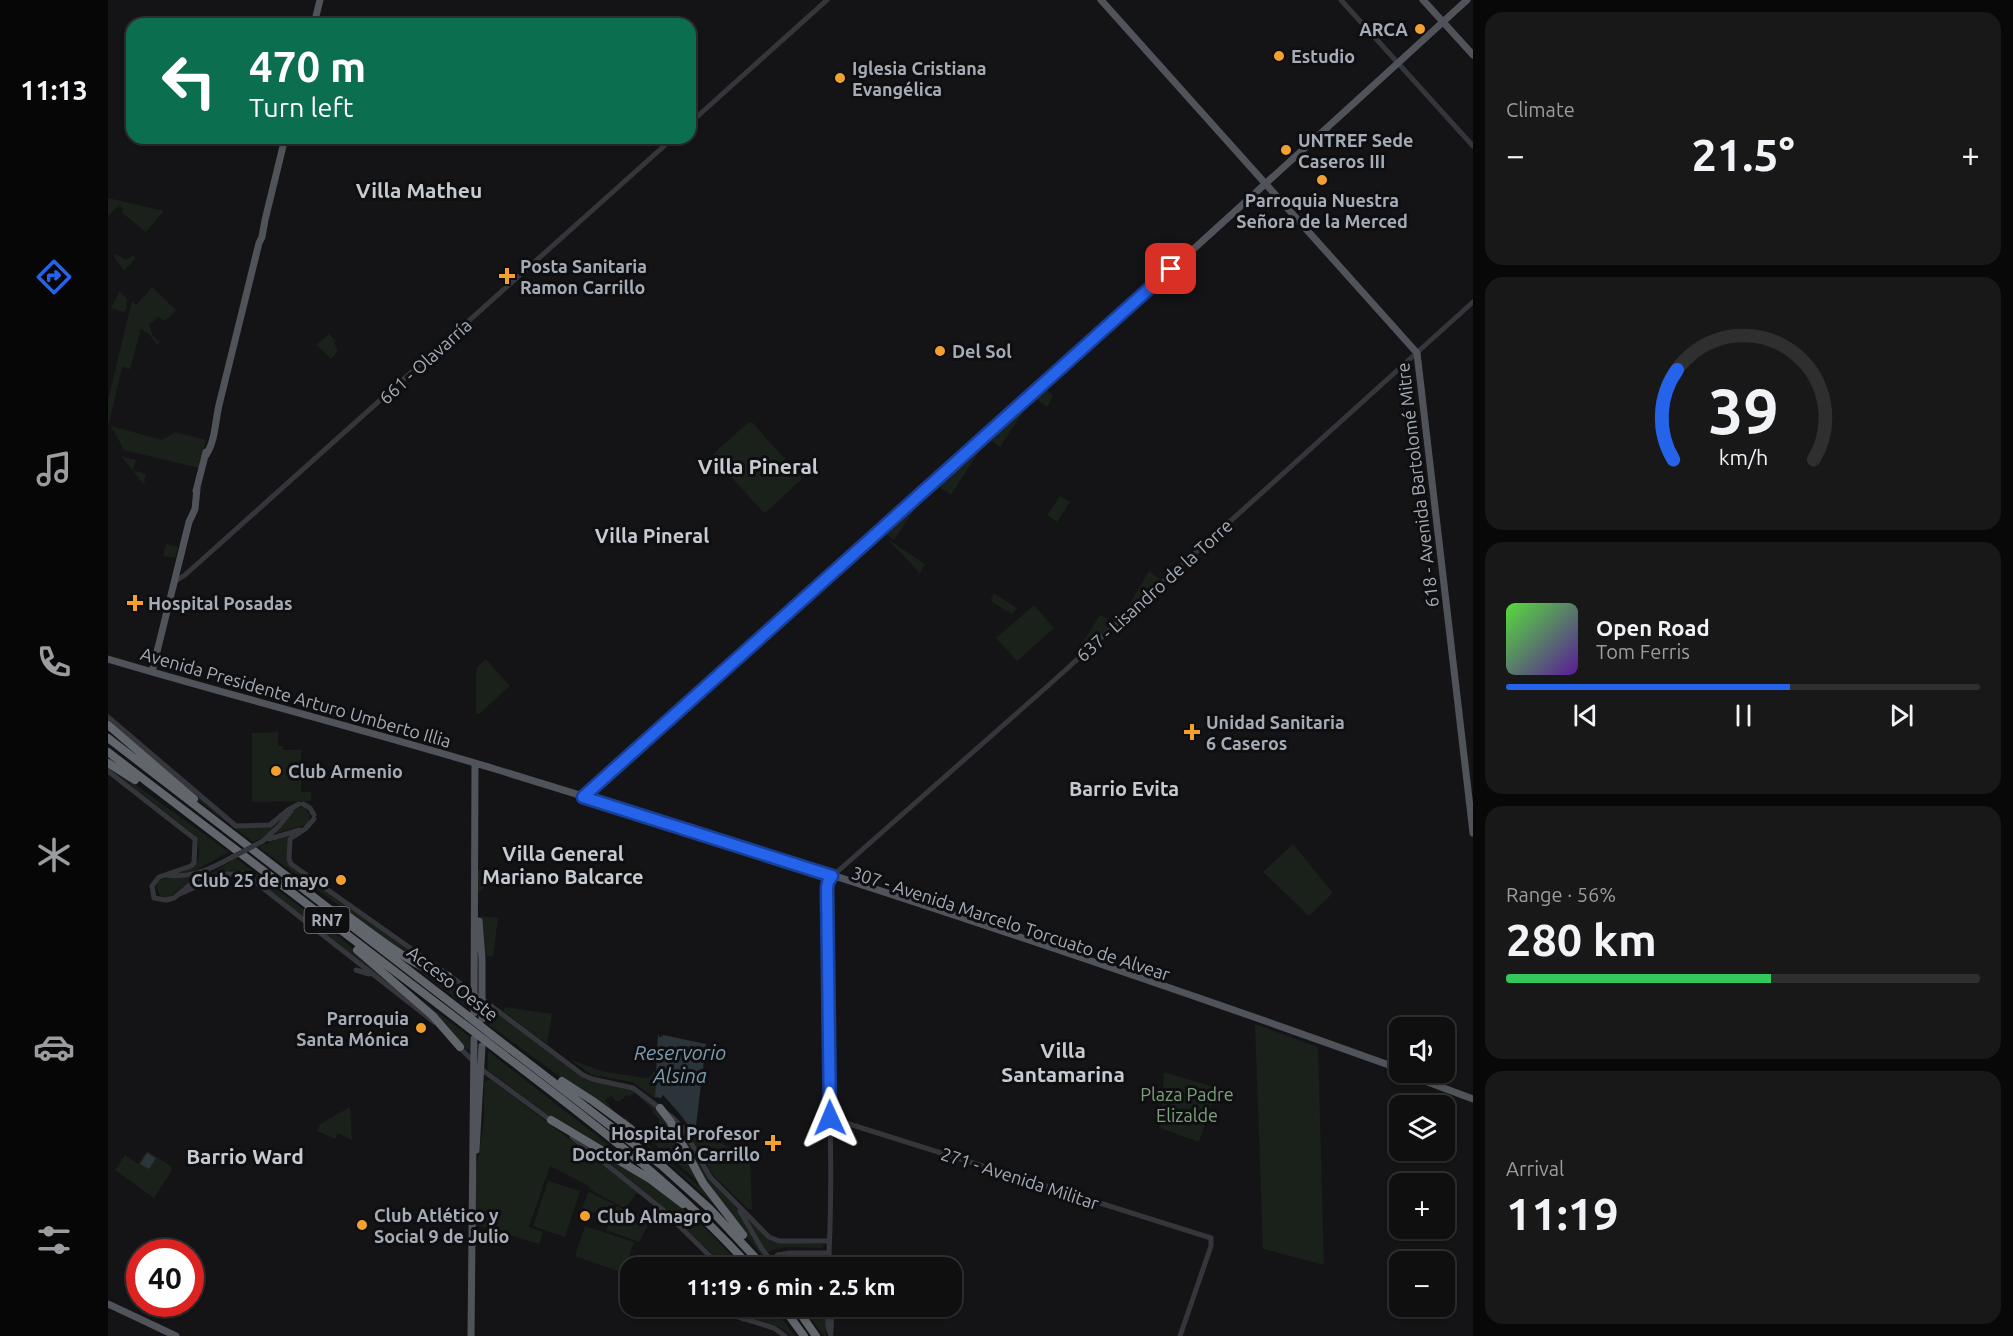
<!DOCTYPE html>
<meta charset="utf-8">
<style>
:root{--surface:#0f0f10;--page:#181819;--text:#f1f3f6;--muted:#9b9c9f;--line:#2f2f30;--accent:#2563eb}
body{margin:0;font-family:Ubuntu,sans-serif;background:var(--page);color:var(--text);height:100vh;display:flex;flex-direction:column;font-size:22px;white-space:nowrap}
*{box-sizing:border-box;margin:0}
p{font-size:20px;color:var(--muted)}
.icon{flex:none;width:33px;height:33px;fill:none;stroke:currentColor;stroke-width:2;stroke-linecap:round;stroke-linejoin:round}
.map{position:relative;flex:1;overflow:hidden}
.details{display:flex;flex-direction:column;gap:12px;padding:12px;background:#080809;width:540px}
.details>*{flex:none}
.top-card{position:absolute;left:18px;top:18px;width:570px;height:126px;border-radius:18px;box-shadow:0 2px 4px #0004,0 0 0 2px var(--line);background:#0b6e4f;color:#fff;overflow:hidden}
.buttons{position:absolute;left:1281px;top:1017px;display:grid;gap:12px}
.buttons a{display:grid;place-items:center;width:66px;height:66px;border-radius:12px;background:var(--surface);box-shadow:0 2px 4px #0004,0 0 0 2px var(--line);font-size:30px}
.speed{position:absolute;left:18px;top:1239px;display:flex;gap:12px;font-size:30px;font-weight:700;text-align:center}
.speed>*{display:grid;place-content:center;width:78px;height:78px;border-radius:50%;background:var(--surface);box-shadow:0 2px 4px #0004,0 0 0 2px var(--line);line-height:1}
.speed .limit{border:9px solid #d22;background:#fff;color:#111}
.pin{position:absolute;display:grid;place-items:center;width:51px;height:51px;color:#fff;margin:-26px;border-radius:12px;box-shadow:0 3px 9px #0006}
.me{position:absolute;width:66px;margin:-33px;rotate:359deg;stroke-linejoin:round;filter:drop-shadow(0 0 4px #0008)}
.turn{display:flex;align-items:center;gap:21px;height:126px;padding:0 24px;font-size:27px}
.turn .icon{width:78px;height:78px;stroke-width:2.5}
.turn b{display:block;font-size:42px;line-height:51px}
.big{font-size:45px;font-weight:700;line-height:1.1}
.details .widget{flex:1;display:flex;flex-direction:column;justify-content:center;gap:9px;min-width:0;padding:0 21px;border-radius:18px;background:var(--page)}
.details .dial{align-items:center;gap:0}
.dial svg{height:156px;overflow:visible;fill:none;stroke:var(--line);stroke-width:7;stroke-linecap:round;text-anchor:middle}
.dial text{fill:var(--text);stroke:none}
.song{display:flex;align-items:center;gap:18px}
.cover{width:72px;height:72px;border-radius:9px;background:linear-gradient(135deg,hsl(110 70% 55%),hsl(270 70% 35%))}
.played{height:6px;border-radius:3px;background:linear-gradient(90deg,var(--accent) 60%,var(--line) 60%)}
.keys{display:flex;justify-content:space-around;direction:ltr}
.heat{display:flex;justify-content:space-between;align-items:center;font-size:33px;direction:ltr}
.charge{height:9px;border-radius:4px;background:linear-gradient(90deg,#34c759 56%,var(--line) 0)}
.trip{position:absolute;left:512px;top:1257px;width:342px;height:60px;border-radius:18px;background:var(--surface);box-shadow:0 2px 4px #0004,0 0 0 2px var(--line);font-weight:700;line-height:60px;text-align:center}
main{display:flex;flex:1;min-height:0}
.tab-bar{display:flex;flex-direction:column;width:108px;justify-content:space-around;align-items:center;background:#060606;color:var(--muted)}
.tab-bar .icon{width:42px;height:42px}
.tab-bar .current{color:var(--accent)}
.tab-bar b{font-size:27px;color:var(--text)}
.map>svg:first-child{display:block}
.green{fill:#1a201a}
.water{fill:#2a3439}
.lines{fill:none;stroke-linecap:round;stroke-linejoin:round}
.minor{stroke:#35363b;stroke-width:5}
.major{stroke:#51535a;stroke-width:7}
.highway{stroke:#61656c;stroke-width:8}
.minor-bridge{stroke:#35363b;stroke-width:5}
.highway-bridge{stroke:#61656c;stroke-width:8}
.route-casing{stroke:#184099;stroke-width:15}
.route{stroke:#2563eb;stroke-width:10}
.poi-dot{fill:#f2a030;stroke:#0f0f11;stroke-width:2}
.labels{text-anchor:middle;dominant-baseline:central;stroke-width:6;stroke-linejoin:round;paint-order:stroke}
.shield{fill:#0f0f11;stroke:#787d84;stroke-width:1.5}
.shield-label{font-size:16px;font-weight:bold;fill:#a5acb6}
.poi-label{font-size:18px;font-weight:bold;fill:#a5acb6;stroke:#0f0f11;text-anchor:start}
.street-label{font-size:18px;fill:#a5acb6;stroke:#0f0f11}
.park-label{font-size:18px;fill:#7da17c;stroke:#0f0f11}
.neighbourhood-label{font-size:20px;font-weight:bold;fill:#c6cbd2;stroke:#0f0f11}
.water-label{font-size:20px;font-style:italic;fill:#7c9db1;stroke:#0f0f11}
.quarter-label{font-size:21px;font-weight:bold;fill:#c6cbd2;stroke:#0f0f11}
</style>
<main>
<nav class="tab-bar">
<b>11:13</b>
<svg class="icon current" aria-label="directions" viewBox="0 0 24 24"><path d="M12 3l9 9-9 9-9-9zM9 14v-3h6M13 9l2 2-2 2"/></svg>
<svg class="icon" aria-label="music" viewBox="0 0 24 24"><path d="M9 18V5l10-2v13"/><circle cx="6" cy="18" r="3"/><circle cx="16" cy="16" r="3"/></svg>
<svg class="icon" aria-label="phone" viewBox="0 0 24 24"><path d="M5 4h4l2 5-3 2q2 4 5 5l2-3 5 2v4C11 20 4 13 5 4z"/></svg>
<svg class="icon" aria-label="climate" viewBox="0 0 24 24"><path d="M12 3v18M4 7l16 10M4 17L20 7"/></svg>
<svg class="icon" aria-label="car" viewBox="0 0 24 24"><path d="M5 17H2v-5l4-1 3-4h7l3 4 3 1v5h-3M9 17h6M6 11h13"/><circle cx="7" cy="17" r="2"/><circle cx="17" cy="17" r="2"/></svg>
<svg class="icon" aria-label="filters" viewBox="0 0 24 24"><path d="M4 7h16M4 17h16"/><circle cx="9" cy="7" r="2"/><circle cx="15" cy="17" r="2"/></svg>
</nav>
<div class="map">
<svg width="1365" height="1336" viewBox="0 0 1365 1336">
<rect width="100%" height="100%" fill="#141416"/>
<!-- green -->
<path class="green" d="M0 198 56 211 38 232 13 212 15 209 11 205 1 216 0 215Z
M8 254 18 260 25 255 28 258 16 271 6 257Z
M44 287 68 310 57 321 50 317 41 325 45 336 52 342 49 345 41 334 33 329 22 369 14 367 0 427V400L24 301 28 305Z
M12 291 19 299V308L16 312 3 308Z
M221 334 228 341 226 343 230 351 223 359 208 345Z
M936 387 945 396 939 407 925 397Z
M915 407 917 409 892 447 881 439Z
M641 422 645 423 693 477V480L658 512H655L605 457V454Z
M3 426 54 440 67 432 98 440 91 468 16 450Z
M873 445 875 446 843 495 829 485Z
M13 456 28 460 25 470 38 474 36 485Z
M952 496 962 502 949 522 939 515Z
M804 507 807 509 786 540 776 532Z
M778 538 817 564 812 573Z
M58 544 70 547 67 558 55 556Z
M1041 571 1053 580 1022 608 1020 607Z
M886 593 909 608 904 614 885 603 883 599Z
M926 605 946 628 909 661 888 638Z
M992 615 1007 623 977 650 973 645Z
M378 659 402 686 371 714 368 713V675L369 667Z
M170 732V746H175V750H193V792H203V801L144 802V733Z
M21 739 129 828 162 827 174 819 158 836 145 842 83 795Z
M0 765 121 852 86 871 69 874C90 866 96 860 88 836L0 767Z
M196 807 202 815 200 824 166 834 188 808Z
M181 835 179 840V862L326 968 297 953 150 847Z
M1185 844 1225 893 1201 916 1155 872Z
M128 858 229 935 323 1017 135 872C118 866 96 880 80 888Z
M369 869 392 874 370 893Z
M92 874 60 898 53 896 48 889 50 881C61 875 76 880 92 874Z
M373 916 390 918 385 957 376 955Z
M273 942 299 960 346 983 363 996V1010Z
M286 979 361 1036 363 1049 359 1050 348 1041Z
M380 1007 404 1022 479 1080 516 1086 527 1091 546 1105 559 1119 571 1146 575 1148 594 1185 543 1141V1136L552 1120 544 1112 545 1110 527 1093 520 1097 519 1095 512 1101H508L503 1096 497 1100 509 1115H513L512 1118 515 1120 518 1118 526 1128 524 1129 381 1025Z
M397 1007 444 1014 439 1044 395 1011Z
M1147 1024 1210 1047 1216 1265 1155 1249Z
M380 1051 552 1185 502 1152 503 1149 497 1148 445 1119 380 1070Z
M465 1060 493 1071 537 1078 542 1077 545 1072H548L547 1098 525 1082 484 1075 464 1061Z
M1056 1072 1109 1088 1091 1142 1052 1128Z
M382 1079 530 1191 519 1207H514L483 1190 481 1186 442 1166 421 1227 435 1232 431 1244 369 1225 366 1221 368 1171 376 1120V1082Z
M480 1099 544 1147 605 1198 618 1216 567 1168Z
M242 1107 244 1140 230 1133 227 1139 209 1131 212 1124Z
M562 1118 572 1127 599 1175 630 1210 656 1254 654 1256 596 1182Z
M587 1132 642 1156 644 1209H640L605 1175 583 1136Z
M468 1137 555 1192 588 1219 635 1267H618L551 1203Z
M39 1151 63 1166 64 1170 46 1198 7 1170 17 1155 30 1164Z
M440 1181 472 1191 457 1237 425 1226Z
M481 1192 506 1204 499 1219 474 1207Z
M509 1206 541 1222 531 1242 498 1230Z
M639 1218 664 1242 714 1244 716 1247 713 1248 681 1247 667 1249 659 1253Z
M477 1226 526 1242 515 1273 467 1256Z
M677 1256 700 1258 709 1267H672L666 1261Z
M643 1307H665L687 1336H682C673 1324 654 1322 641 1317Z
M694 1307H717L718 1336H716Z"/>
<!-- water -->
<path class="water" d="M550 1034 552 1038 555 1035 598 1044 587 1134 571 1113 555 1095 553 1098 547 1097Z
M39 1153 48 1158 41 1169 32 1164Z"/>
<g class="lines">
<!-- minor -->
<path class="minor" d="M1233 0 1365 146
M582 123 719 0
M66 582 77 575 565 138
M0 717 128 826 162 825 180 810 191 804
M0 771 87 839 86 863 83 866 51 877 44 886 46 898 58 900 66 898 100 870
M195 804 202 808 206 815
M206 819 197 829 182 839 181 859 183 864 366 993 475 1075 484 1079 525 1088 565 1118 575 1128 602 1177 661 1237 671 1241H721
M161 839 192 830
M156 840 171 826 183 811
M57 875C79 878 96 872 115 862
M72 894 116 874H137L326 1022
M248 970 261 974
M349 1045 373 1069 445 1122
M722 1118 1103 1238V1246L1072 1336
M464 1137 554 1209 614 1268
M632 1211 654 1249 669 1268
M699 1253 708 1260 711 1268
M670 1255 681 1253H721
M718 1268 720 1254
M723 1268 721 1253C727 1130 715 1007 719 884L721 879 942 684 1365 302
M609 1306 608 1310 666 1328 677 1336
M719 1306 720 1327 723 1336
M635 1319 637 1306
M723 1332 724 1306"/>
<!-- major -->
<path class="major" d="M993 0 1309 353 1365 833
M1315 0 1365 55
M206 24 212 0
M98 455C108 440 107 419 112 401 125 349 138 296 151 243L154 237 157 220 177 138
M88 491 98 452
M0 659C128 697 258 730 387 769 691 862 993 961 1292 1069
M44 672 81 522 87 509 89 489
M473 800 478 793C775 532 1068 266 1359 0
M371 921 374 959V1019
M366 1013 367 764
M1293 1072 1365 1099
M368 1150 374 1046
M0 1304 68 1336
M363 1336 366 1039"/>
<!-- highway -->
<path class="highway" d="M0 725 86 799
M0 738 360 1016
M0 752 361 1028
M0 763 27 780
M233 911C262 931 307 970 340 976
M249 950 325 1016 352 1047
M384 1035 553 1165 602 1209 657 1268
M383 1045C474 1115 566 1182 643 1268
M454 1081 485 1101 523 1129
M552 1108 562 1121 595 1183 635 1235
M443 1120 542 1179 575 1204
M674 1306 696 1336
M687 1306 708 1336"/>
<!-- minor-bridge -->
<path class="minor-bridge" d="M115 862 155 841
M651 1268 670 1255"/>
<!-- highway-bridge -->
<path class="highway-bridge" d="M360 1016 384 1035
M361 1028 383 1045"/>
</g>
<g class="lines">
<!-- route casing -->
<g class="route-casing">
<path id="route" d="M722 1118 719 888 720 882 724 876 475 797 1063 269"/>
</g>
<!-- route -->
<use href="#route" class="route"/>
</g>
<!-- markers -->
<g class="poi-dot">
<circle cx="1312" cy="29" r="6"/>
<circle cx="1171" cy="56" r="6"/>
<circle cx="732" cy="78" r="6"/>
<circle cx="1178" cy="150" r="6"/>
<circle cx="1214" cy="180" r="6"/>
<path d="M396 267h6v6h6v6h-6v6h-6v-6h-6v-6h6z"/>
<circle cx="832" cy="351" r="6"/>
<path d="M24 594h6v6h6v6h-6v6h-6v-6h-6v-6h6z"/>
<path d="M1081 723h6v6h6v6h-6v6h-6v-6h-6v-6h6z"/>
<circle cx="168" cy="771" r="6"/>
<circle cx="233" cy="880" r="6"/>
<circle cx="313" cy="1028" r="6"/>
<path d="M662 1134h6v6h6v6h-6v6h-6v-6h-6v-6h6z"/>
<circle cx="477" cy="1216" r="6"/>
<circle cx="254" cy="1225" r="6"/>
</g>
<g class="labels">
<!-- shield labels -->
<rect class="shield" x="196.5" y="907" width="45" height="26" rx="4.5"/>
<g class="shield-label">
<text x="219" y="920">RN7</text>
</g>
<!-- poi labels -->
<g class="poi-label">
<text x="1300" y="29" text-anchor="end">ARCA</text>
<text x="1183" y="56">Estudio</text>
<text x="744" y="68">Iglesia Cristiana<tspan x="744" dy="21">Evangélica</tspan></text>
<text x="1190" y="140">UNTREF Sede<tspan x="1190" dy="21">Caseros III</tspan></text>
<text x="1214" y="200" text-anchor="middle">Parroquia Nuestra<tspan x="1214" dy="21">Señora de la Merced</tspan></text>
<text x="412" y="266">Posta Sanitaria<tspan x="412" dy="21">Ramon Carrillo</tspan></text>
<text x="844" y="351">Del Sol</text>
<text x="40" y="603">Hospital Posadas</text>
<text x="1098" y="722">Unidad Sanitaria<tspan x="1098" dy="21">6 Caseros</tspan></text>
<text x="180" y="771">Club Armenio</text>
<text x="221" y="880" text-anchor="end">Club 25 de mayo</text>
<text x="301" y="1018" text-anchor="end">Parroquia<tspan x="301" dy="21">Santa Mónica</tspan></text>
<text x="652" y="1133" text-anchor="end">Hospital Profesor<tspan x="652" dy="21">Doctor Ramón Carrillo</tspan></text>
<text x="266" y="1215">Club Atlético y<tspan x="266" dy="21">Social 9 de Julio</tspan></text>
<text x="489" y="1216">Club Almagro</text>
</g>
<!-- street labels -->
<g class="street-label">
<text transform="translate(317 361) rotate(-42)">661 - Olavarría</text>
<text transform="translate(1309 485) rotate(-97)">618 - Avenida Bartolomé Mitre</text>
<text transform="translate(1046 590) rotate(-42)">637 - Lisandro de la Torre</text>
<text transform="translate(188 697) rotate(16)">Avenida Presidente Arturo Umberto Illia</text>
<text transform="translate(903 923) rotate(18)">307 - Avenida Marcelo Torcuato de Alvear</text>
<text transform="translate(345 983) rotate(38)">Acceso Oeste</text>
<text transform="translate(912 1178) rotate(18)">271 - Avenida Militar</text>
</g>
<!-- park labels -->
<g class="park-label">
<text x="1079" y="1094">Plaza Padre<tspan x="1079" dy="21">Elizalde</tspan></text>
</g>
<!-- neighbourhood labels -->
<g class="neighbourhood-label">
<text x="544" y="535">Villa Pineral</text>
<text x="1016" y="788">Barrio Evita</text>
<text x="455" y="853">Villa General<tspan x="455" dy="23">Mariano Balcarce</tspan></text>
</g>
<!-- water labels -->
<g class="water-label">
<text x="572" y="1052">Reservorio<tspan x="572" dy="23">Alsina</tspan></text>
</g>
<!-- quarter labels -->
<g class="quarter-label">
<text x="311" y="190">Villa Matheu</text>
<text x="650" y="466">Villa Pineral</text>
<text x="955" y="1050">Villa<tspan x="955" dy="24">Santamarina</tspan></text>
<text x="137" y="1156">Barrio Ward</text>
</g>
</g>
</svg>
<div class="buttons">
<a><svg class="icon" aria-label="sound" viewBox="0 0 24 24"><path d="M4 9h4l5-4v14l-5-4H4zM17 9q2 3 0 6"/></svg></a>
<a><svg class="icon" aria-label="layers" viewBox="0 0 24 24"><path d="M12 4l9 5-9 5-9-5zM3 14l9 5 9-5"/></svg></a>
<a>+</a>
<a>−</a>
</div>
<div class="speed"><div class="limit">40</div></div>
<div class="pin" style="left:1063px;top:269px;background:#d93025"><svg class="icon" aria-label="arrive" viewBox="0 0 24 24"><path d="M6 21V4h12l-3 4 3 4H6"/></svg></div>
<svg class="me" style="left:722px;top:1118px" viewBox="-20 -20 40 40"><path d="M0-17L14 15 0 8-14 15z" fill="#2563eb" stroke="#fff" stroke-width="4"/></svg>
<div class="trip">11:19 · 6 min · 2.5 km</div>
<div class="top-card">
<div class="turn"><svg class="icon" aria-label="left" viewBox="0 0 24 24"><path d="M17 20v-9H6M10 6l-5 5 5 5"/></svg><div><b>470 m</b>Turn left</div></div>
</div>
</div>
<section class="details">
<div class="widget"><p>Climate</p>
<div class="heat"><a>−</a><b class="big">21.5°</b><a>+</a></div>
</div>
<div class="widget dial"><svg viewBox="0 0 100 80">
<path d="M14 69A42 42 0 1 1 86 69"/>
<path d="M14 69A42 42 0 0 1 16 23" stroke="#2563eb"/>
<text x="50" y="56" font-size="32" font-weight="700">39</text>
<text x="50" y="72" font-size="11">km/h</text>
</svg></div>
<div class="widget">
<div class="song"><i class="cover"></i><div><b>Open Road</b><p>Tom Ferris</p></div></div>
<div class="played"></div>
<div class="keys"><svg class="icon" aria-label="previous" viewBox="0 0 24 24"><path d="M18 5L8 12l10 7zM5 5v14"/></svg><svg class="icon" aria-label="pause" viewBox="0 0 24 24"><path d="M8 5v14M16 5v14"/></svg><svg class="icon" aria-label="next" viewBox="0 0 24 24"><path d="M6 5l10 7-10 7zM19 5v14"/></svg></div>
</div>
<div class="widget"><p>Range · 56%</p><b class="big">280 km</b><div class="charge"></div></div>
<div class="widget"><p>Arrival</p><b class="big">11:19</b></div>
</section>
</main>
